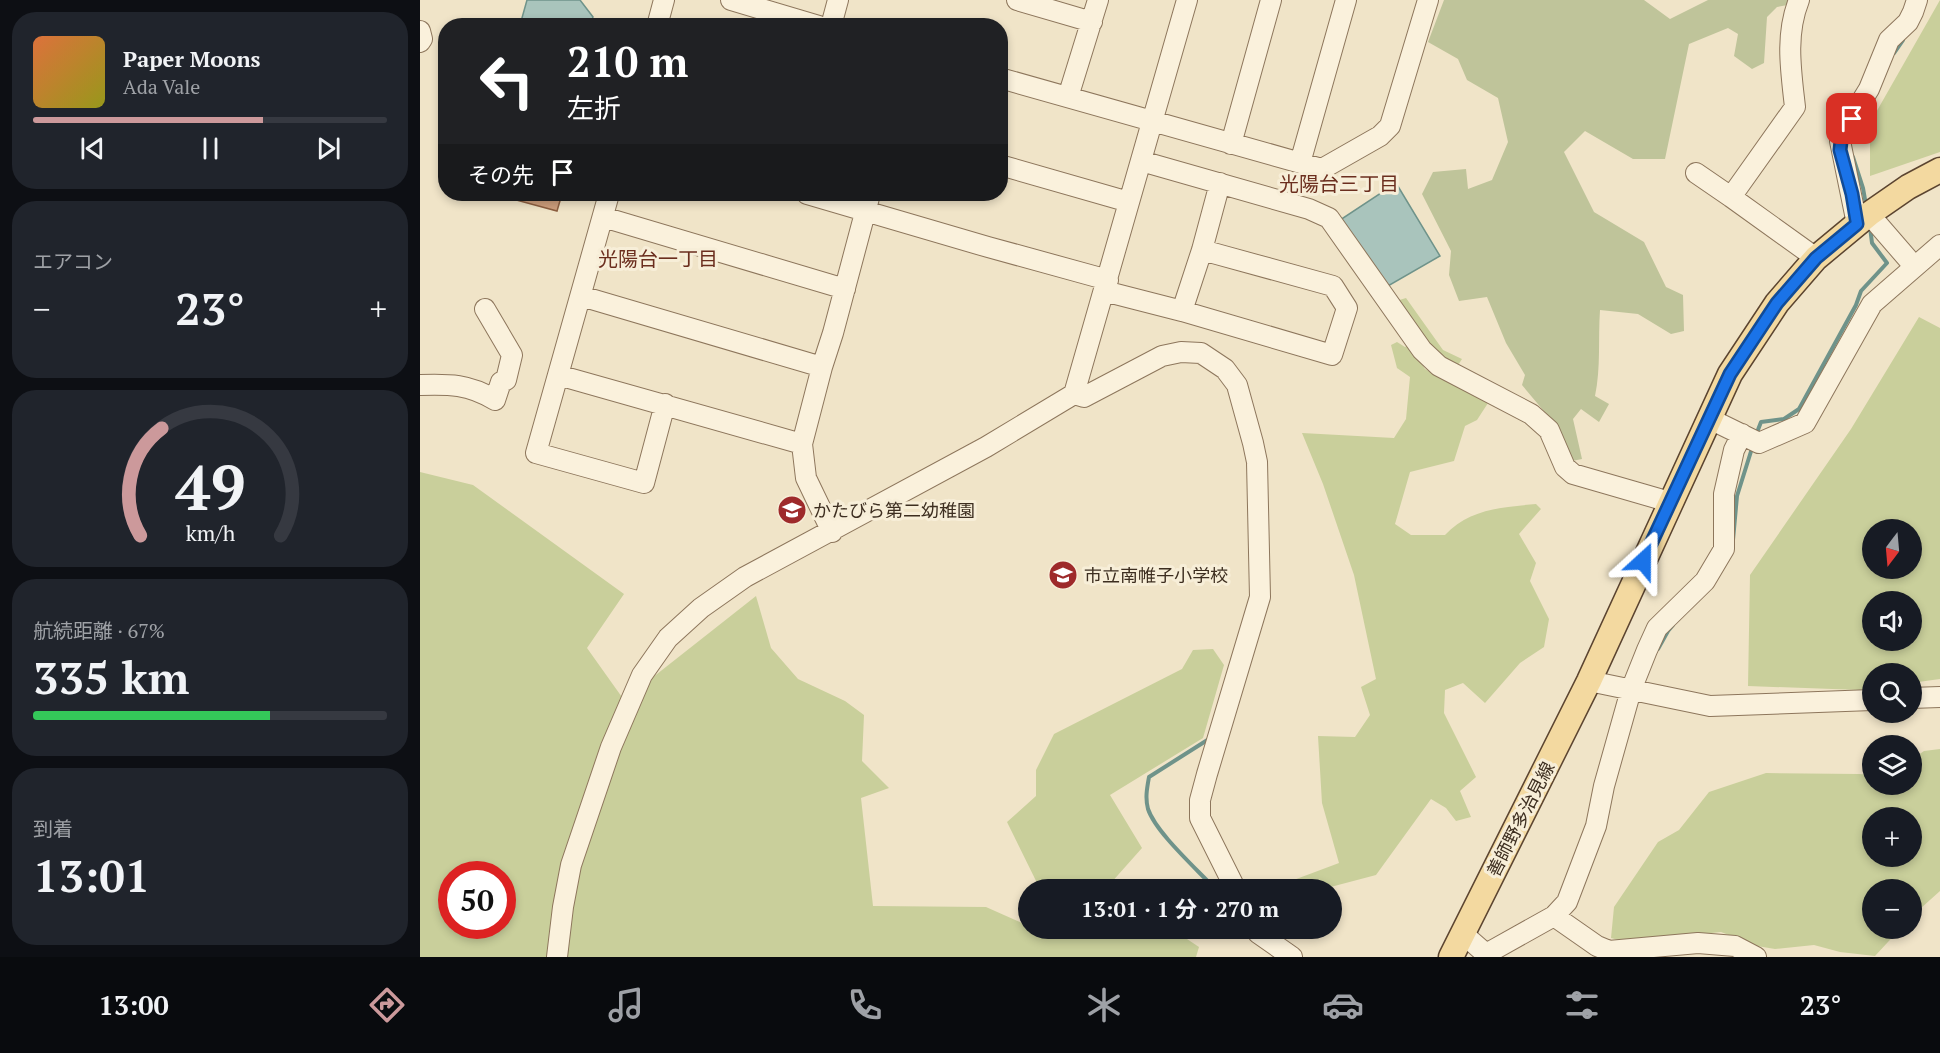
<!DOCTYPE html>
<html lang="ja">
<meta charset="utf-8">
<style>
:root{--surface:#171b24;--page:#20242c;--text:#f1f3f6;--muted:#9ea1a6;--line:#363941;--accent:#cc999b}
body{margin:0;font-family:"PT Serif","Noto Sans JP",serif;background:var(--page);color:var(--text);height:100vh;display:flex;flex-direction:column;font-size:22px;white-space:nowrap}
*{box-sizing:border-box;margin:0}
p{font-size:20px;color:var(--muted)}
.icon{flex:none;width:33px;height:33px;fill:none;stroke:currentColor;stroke-width:2;stroke-linecap:round;stroke-linejoin:round}
.map{position:relative;flex:1;overflow:hidden}
.sheet{display:flex;flex-direction:column;gap:12px;padding:12px;background:#0d0f14;width:420px}
.sheet>*{flex:none}
.top-card{position:absolute;left:18px;top:18px;width:570px;height:183px;border-radius:24px;box-shadow:0 3px 9px #0003;background:#202124;color:#fff;overflow:hidden}
.needle{width:39px;rotate:196deg}
.controls{position:absolute;left:1442px;top:519px;display:grid;gap:12px}
.controls a{display:grid;place-items:center;width:60px;height:60px;border-radius:50%;background:var(--surface);box-shadow:0 3px 9px #0003;font-size:30px}
.speed{position:absolute;left:18px;top:861px;display:flex;gap:12px;font-size:30px;font-weight:700;text-align:center}
.speed>*{display:grid;place-content:center;width:78px;height:78px;border-radius:50%;background:var(--surface);box-shadow:0 3px 9px #0003;line-height:1}
.speed .limit{border:9px solid #d22;background:#fff;color:#111}
.pin{position:absolute;display:grid;place-items:center;width:51px;height:51px;color:#fff;margin:-26px;border-radius:12px;box-shadow:0 3px 9px #0006}
.me{position:absolute;width:66px;margin:-33px;rotate:24deg;stroke-linejoin:round;filter:drop-shadow(0 0 4px #0008)}
.turn{display:flex;align-items:center;gap:21px;height:126px;padding:0 30px;font-size:27px}
.turn .icon{width:78px;height:78px;stroke-width:2.5}
.turn b{display:block;font-size:42px;line-height:51px}
.then{display:flex;align-items:center;height:57px;padding:0 30px;background:#0003;gap:12px;font-size:22px}
.big{font-size:45px;font-weight:700;line-height:1.1}
.sheet .tile{flex:1;display:flex;flex-direction:column;justify-content:center;gap:9px;min-width:0;padding:0 21px;border-radius:24px;background:var(--page)}
.sheet .dial{align-items:center;gap:0}
.dial svg{height:156px;overflow:visible;fill:none;stroke:var(--line);stroke-width:7;stroke-linecap:round;text-anchor:middle}
.dial text{fill:var(--text);stroke:none}
.song{display:flex;align-items:center;gap:18px}
.cover{width:72px;height:72px;border-radius:9px;background:linear-gradient(135deg,hsl(20 70% 55%),hsl(60 70% 35%))}
.played{height:6px;border-radius:3px;background:linear-gradient(90deg,var(--accent) 65%,var(--line) 65%)}
.keys{display:flex;justify-content:space-around;direction:ltr}
.heat{display:flex;justify-content:space-between;align-items:center;font-size:33px;direction:ltr}
.charge{height:9px;border-radius:4px;background:linear-gradient(90deg,#34c759 67%,var(--line) 0)}
.trip{position:absolute;left:598px;top:879px;width:324px;height:60px;border-radius:30px;background:var(--surface);box-shadow:0 3px 9px #0003;font-weight:700;line-height:60px;text-align:center}
.dock{display:flex;height:96px;justify-content:space-around;align-items:center;background:#090b0e;color:var(--muted)}
.dock .icon{width:42px;height:42px}
.dock .active{color:var(--accent)}
.dock b{font-size:27px;color:var(--text)}
main{display:flex;flex:1;min-height:0}
.map>svg:first-child{display:block}
.green{fill:#c9cf9b;fill-rule:evenodd}
.cemetery{fill:#bfc49a}
.water{fill:#a9c4bc;stroke:#6f938a;stroke-width:1.5}
.lines{fill:none;stroke-linecap:round;stroke-linejoin:round}
.stream{stroke:#6f938a;stroke-width:4}
.building{fill:#cf9f7d;stroke:#8d5f41;stroke-width:1.5}
.minor-casing{stroke:#8d765c;stroke-width:22}
.major-casing{stroke:#5b4430;stroke-width:27}
.minor{stroke:#faf1dc;stroke-width:20}
.major{stroke:#f3d9a0;stroke-width:24}
.route-casing{stroke:#114b97;stroke-width:15}
.route{stroke:#1a73e8;stroke-width:10}
.labels{text-anchor:middle;dominant-baseline:central;stroke-width:6;stroke-linejoin:round;paint-order:stroke}
.poi-label{font-size:18px;fill:#3d2e20;stroke:#f7eed8;text-anchor:start}
.street-label{font-size:18px;fill:#3d2e20;stroke:#f7eed8}
.neighbourhood-label{font-size:20px;fill:#6b2e1e;stroke:#f7eed8}
</style>
<main>
<section class="sheet">
<div class="tile">
<div class="song"><i class="cover"></i><div><b>Paper Moons</b><p>Ada Vale</p></div></div>
<div class="played"></div>
<div class="keys"><svg class="icon" aria-label="previous" viewBox="0 0 24 24"><path d="M18 5L8 12l10 7zM5 5v14"/></svg><svg class="icon" aria-label="pause" viewBox="0 0 24 24"><path d="M8 5v14M16 5v14"/></svg><svg class="icon" aria-label="next" viewBox="0 0 24 24"><path d="M6 5l10 7-10 7zM19 5v14"/></svg></div>
</div>
<div class="tile"><p>エアコン</p>
<div class="heat"><a>−</a><b class="big">23°</b><a>+</a></div>
</div>
<div class="tile dial"><svg viewBox="0 0 100 80">
<path d="M14 69A42 42 0 1 1 86 69"/>
<path d="M14 69A42 42 0 0 1 25 14" stroke="#cc999b"/>
<text x="50" y="56" font-size="32" font-weight="700">49</text>
<text x="50" y="72" font-size="11">km/h</text>
</svg></div>
<div class="tile"><p>航続距離 · 67%</p><b class="big">335 km</b><div class="charge"></div></div>
<div class="tile"><p>到着</p><b class="big">13:01</b></div>
</section>
<div class="map">
<svg width="1520" height="957" viewBox="0 0 1520 957">
<rect width="100%" height="100%" fill="#f0e4c8"/>
<!-- green -->
<path class="green" d="M1520 0V152L1450 176V123Z
M986 298 1023 350 1042 359 1035 370 1000 361 1005 369 1068 403 1057 420 1045 426 1034 461 990 472 975 524 991 535H1025C1049 509 1083 507 1116 504L1121 509 1099 534 1116 563 1110 581 1129 619 1124 647 1100 663 1065 703 1043 683 1025 690 1024 713 1056 777 1040 791 1051 817 1036 821 1026 808 1011 799 956 875 903 889H879L871 881 919 863 902 803 898 736 935 737 950 715 941 687 956 679 934 575 903 484 882 433 974 438 986 419 990 377 977 368 971 345 977 342 985 347 997 339 976 301Z
M1499 317 1520 328V679L1491 683V674H1452V688L1440 690 1328 686 1330 575 1431 429ZM1452 530H1491V568H1452ZM1452 602H1491V640H1452Z
M0 472 53 485 204 594 167 648 204 700 336 596 351 648 378 679 425 701 444 715 442 761 469 788 441 798 453 906 566 907 602 923 609 910V928L752 929 779 947 776 957H0ZM32 874H82V926H32Z
M793 649 804 665 783 738 690 795 722 848 690 884 691 889H620L587 822 616 796V770L634 734 762 669 773 650Z
M1520 749V891L1491 917V890H1452V928L1480 929 1455 956 1420 952 1394 945 1355 949 1337 946 1301 932 1206 942 1191 938 1194 907 1238 842 1259 830 1289 792 1346 773 1439 774 1452 775V784H1491V760L1504 751ZM1452 818H1491V856H1452Z"/>
<!-- cemetery -->
<path class="cemetery" d="M1024 0H1224L1250 19 1288 0H1375L1373 4 1357 7 1347 17 1344 63 1332 69 1314 56 1318 34 1308 28 1269 44 1245 159H1213L1165 131 1144 152 1174 212 1224 242 1246 287 1263 295 1264 331 1251 334 1218 314 1180 310C1178 339 1181 368 1175 396L1189 404 1179 422 1161 409 1153 419 1162 459 1152 461 1133 422 1102 385 1105 375 1086 343 1067 297 1039 301 1029 275 1031 251 1002 194 1013 172 1046 169 1048 189 1072 180 1088 142 1078 98 1047 80 1038 59 1008 42Z"/>
<!-- water -->
<path class="water" d="M107 0H160L173 17 170 25H100Z
M976 183 1020 256 961 290 920 220Z"/>
<g class="lines">
<!-- stream -->
<path class="stream" d="M1474 53 1483 40
M1433 157 1443 188 1446 205
M1336 435 1341 422 1364 419 1379 409 1436 305 1441 291 1467 263 1452 243 1450 227
M1313 540 1317 496 1333 445
M1238 649 1248 631 1253 625
M789 739 729 777C727 788 725 798 728 809 736 833 778 870 796 890"/>
</g>
<!-- building -->
<path class="building" d="M86 194H142L137 211 85 197Z"/>
<g class="lines">
<!-- minor casing -->
<g class="minor-casing">
<path id="minor" d="M311 0 399 26
M597 0 672 22
M1379 0C1365 35 1371 71 1375 107L1311 197 1396 258
M237 26 244 0
M411 26 418 0
M0 31 2 39 0 42
M580 78 902 169 960 136 970 126 1008 0
M648 97 678 0
M811 144 851 0
M721 161 889 209 909 218 1002 350 1019 366 1111 414 1129 430 1145 467 1153 474 1250 502
M880 163 926 0
M580 165 709 202
M1276 173 1311 197
M189 194 116 453 224 483 245 404
M387 194 568 247 688 280
M1449 214 1494 266
M183 217 425 289
M1437 224 1420 141 1422 133 1449 89 1469 40 1488 22 1493 12 1497 0
M684 291 762 311 912 355 927 308 913 286 782 250
M161 296 402 367
M762 311 782 250 800 183
M138 375 382 444
M0 385C29 384 49 384 75 400L81 382 86 380 92 355 65 309
M654 394 664 397 742 356 761 352 781 353 805 369 817 385 833 443 837 462 840 597 787 774 780 800V818L816 890
M1290 419 1339 443 1385 423 1452 304 1520 245
M412 532 386 478 382 444 402 367 413 333 450 194
M1169 681 1290 706 1452 700
M1491 698 1520 697
M1134 916 1177 946 1189 951 1278 943 1315 946 1336 957
M836 928 838 933 872 957
M1042 933 1066 954 1134 916 1147 902 1176 826 1184 786 1211 690 1227 650 1237 628 1285 581 1304 549V494L1314 450 1322 434
M137 957 143 907 151 865 191 747 222 675 248 638 281 608 325 577 566 447 654 394 767 0"/>
</g>
<!-- major casing -->
<g class="major-casing">
<path id="major" d="M1031 957 1169 681 1310 374 1357 303 1396 258 1449 214 1488 187 1520 170"/>
</g>
<!-- minor -->
<use href="#minor" class="minor"/>
<!-- major -->
<use href="#major" class="major"/>
</g>
<g class="lines">
<!-- route casing -->
<g class="route-casing">
<path id="route" d="M1223 561 1310 374 1357 303 1396 258 1437 224 1432 194 1420 150 1422 133 1432 119"/>
</g>
<!-- route -->
<use href="#route" class="route"/>
</g>
<!-- icons -->
<defs>
<g id="school-disc" transform="scale(1.5)"><circle r="9.5" fill="#9e2a2b" stroke="#f7eed8"/><path d="M0-5L7-2L0 1L-7-2ZM-4 1L0 2.5L4 1V4Q0 6-4 4Z" fill="#fff"/></g>
</defs>
<g fill-rule="evenodd">
<use href="#school-disc" x="372" y="510"/>
<use href="#school-disc" x="643" y="575"/>
</g>
<g class="labels">
<!-- poi labels -->
<g class="poi-label">
<text x="393" y="510">かたびら第二幼稚園</text>
<text x="664" y="575">市立南帷子小学校</text>
</g>
<!-- street labels -->
<g class="street-label">
<text transform="translate(1100 819) rotate(-63)">善師野多治見線</text>
</g>
<!-- neighbourhood labels -->
<g class="neighbourhood-label">
<text x="919" y="183">光陽台三丁目</text>
<text x="238" y="258">光陽台一丁目</text>
</g>
</g>
</svg>
<div class="controls">
<a><svg class="needle" viewBox="-14 -14 28 28"><path d="M0-13l5 13h-10z" fill="#e53935"/><path d="M0 13l5-13h-10z" fill="#9ea1a6"/></svg></a>
<a><svg class="icon" aria-label="sound" viewBox="0 0 24 24"><path d="M4 9h4l5-4v14l-5-4H4zM17 9q2 3 0 6"/></svg></a>
<a><svg class="icon" aria-label="search" viewBox="0 0 24 24"><circle cx="10" cy="10" r="6"/><path d="M15 15l6 6"/></svg></a>
<a><svg class="icon" aria-label="layers" viewBox="0 0 24 24"><path d="M12 4l9 5-9 5-9-5zM3 14l9 5 9-5"/></svg></a>
<a>+</a>
<a>−</a>
</div>
<div class="speed"><div class="limit">50</div></div>
<div class="pin" style="left:1432px;top:119px;background:#d93025"><svg class="icon" aria-label="arrive" viewBox="0 0 24 24"><path d="M6 21V4h12l-3 4 3 4H6"/></svg></div>
<svg class="me" style="left:1223px;top:561px" viewBox="-20 -20 40 40"><path d="M0-17L14 15 0 8-14 15z" fill="#1a73e8" stroke="#fff" stroke-width="4"/></svg>
<div class="trip">13:01 · 1 分 · 270 m</div>
<div class="top-card">
<div class="turn"><svg class="icon" aria-label="left" viewBox="0 0 24 24"><path d="M17 20v-9H6M10 6l-5 5 5 5"/></svg><div><b>210 m</b>左折</div></div>
<div class="then">その先<svg class="icon" aria-label="arrive" viewBox="0 0 24 24"><path d="M6 21V4h12l-3 4 3 4H6"/></svg></div>
</div>
</div>
</main>
<nav class="dock">
<b>13:00</b>
<svg class="icon active" aria-label="directions" viewBox="0 0 24 24"><path d="M12 3l9 9-9 9-9-9zM9 14v-3h6M13 9l2 2-2 2"/></svg>
<svg class="icon" aria-label="music" viewBox="0 0 24 24"><path d="M9 18V5l10-2v13"/><circle cx="6" cy="18" r="3"/><circle cx="16" cy="16" r="3"/></svg>
<svg class="icon" aria-label="phone" viewBox="0 0 24 24"><path d="M5 4h4l2 5-3 2q2 4 5 5l2-3 5 2v4C11 20 4 13 5 4z"/></svg>
<svg class="icon" aria-label="climate" viewBox="0 0 24 24"><path d="M12 3v18M4 7l16 10M4 17L20 7"/></svg>
<svg class="icon" aria-label="car" viewBox="0 0 24 24"><path d="M5 17H2v-5l4-1 3-4h7l3 4 3 1v5h-3M9 17h6M6 11h13"/><circle cx="7" cy="17" r="2"/><circle cx="17" cy="17" r="2"/></svg>
<svg class="icon" aria-label="filters" viewBox="0 0 24 24"><path d="M4 7h16M4 17h16"/><circle cx="9" cy="7" r="2"/><circle cx="15" cy="17" r="2"/></svg>
<b>23°</b>
</nav>
